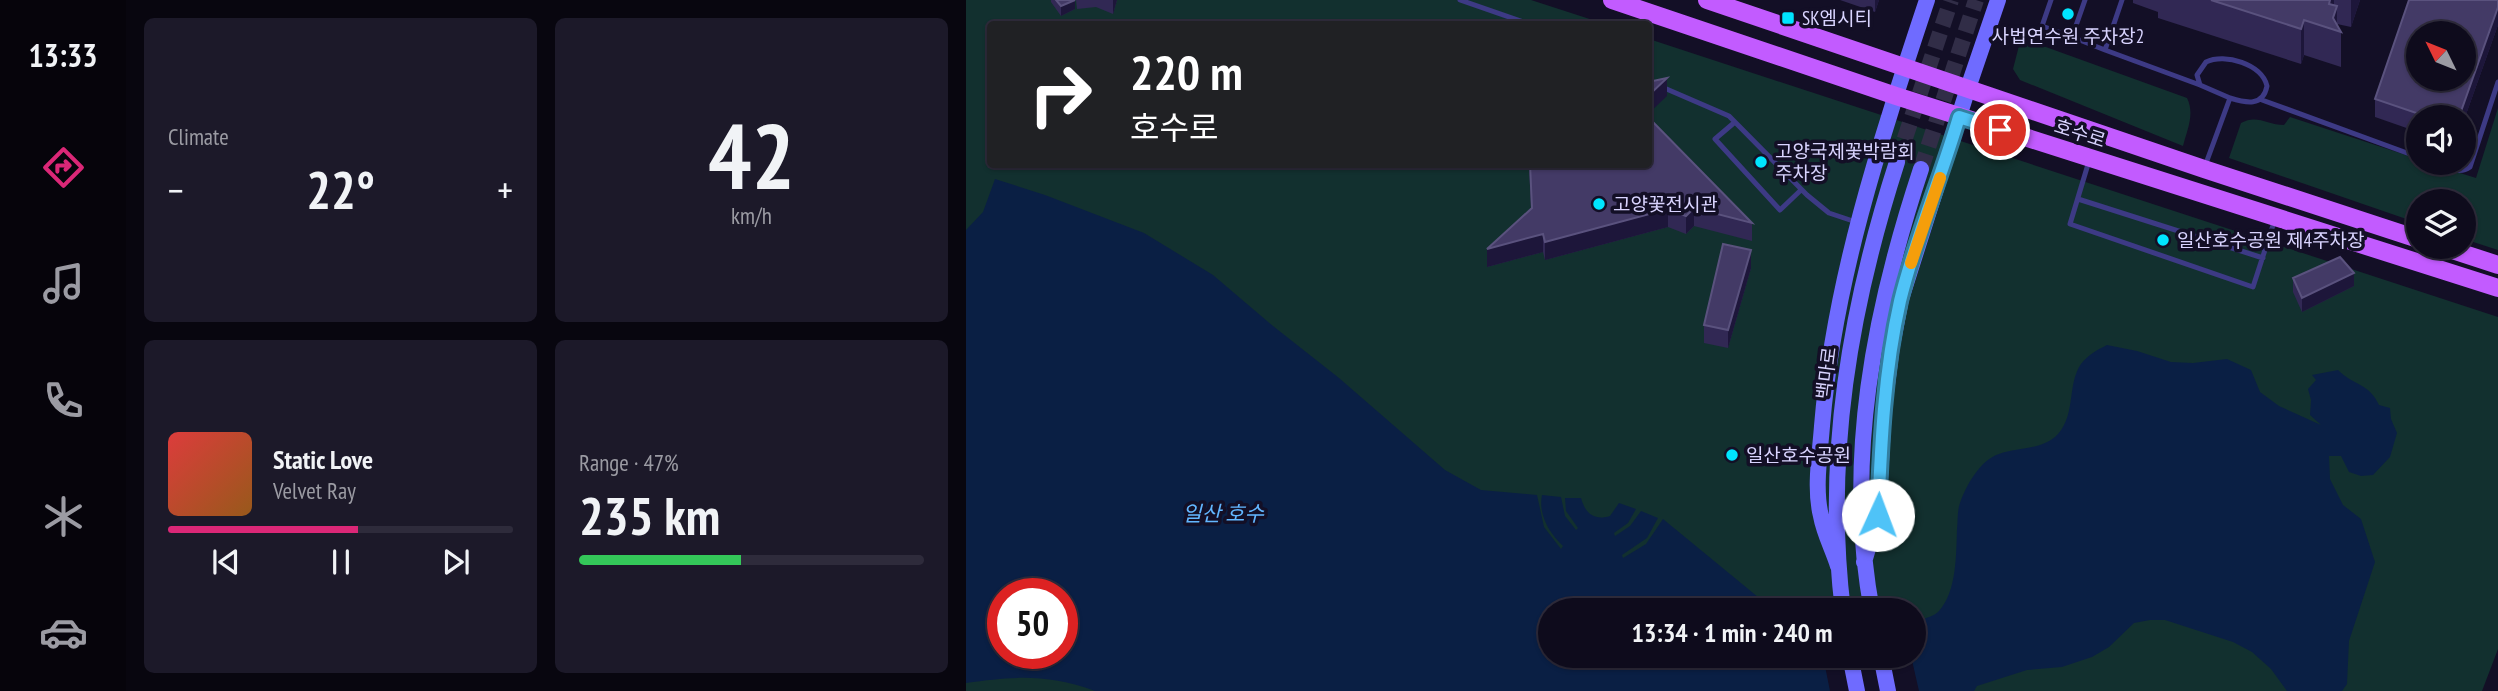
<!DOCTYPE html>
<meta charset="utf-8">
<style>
:root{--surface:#0e0b1c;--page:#1c1929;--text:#f1f3f6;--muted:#9b9ba3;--line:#2e2b3b;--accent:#db2777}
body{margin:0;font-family:"PT Sans Narrow","Noto Sans KR",sans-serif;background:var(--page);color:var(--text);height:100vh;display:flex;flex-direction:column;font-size:26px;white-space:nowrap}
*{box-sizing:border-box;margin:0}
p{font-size:23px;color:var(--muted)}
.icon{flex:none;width:38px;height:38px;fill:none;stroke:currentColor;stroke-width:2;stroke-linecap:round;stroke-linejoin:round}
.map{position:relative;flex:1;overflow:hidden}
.side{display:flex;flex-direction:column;gap:18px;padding:18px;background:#08060f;width:840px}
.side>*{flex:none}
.banner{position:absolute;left:21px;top:21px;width:665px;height:147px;border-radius:7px;box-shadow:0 2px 5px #0004,0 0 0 2px var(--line);background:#202124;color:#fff;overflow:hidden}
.needle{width:46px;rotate:313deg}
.tools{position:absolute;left:1440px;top:21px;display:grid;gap:14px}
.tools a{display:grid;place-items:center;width:70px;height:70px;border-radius:50%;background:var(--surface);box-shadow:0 2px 5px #0004,0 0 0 2px var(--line);font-size:35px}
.speed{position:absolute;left:21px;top:578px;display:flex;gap:14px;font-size:35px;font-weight:700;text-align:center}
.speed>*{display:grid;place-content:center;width:91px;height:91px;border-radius:50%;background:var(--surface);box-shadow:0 2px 5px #0004,0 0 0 2px var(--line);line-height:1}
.speed .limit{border:10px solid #d22;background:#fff;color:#111}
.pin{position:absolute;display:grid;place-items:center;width:60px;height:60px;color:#fff;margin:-30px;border:4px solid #fff;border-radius:50%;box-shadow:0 2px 7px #0007}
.me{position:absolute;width:77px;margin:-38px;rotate:2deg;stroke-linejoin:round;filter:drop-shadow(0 0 5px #0008)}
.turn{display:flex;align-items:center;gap:24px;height:147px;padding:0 28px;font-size:32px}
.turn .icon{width:91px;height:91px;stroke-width:2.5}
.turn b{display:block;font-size:49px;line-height:60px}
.big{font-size:52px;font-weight:600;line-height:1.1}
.side .widget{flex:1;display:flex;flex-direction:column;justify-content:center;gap:10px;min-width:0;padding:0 24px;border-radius:10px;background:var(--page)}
.side .dial{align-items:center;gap:0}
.dial b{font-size:91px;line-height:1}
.song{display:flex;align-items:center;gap:21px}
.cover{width:84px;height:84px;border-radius:10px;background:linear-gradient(135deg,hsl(0 70% 55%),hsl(30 70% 35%))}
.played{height:7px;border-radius:4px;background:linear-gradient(90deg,var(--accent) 55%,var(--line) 55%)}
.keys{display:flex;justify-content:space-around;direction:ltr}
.heat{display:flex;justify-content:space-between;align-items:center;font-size:38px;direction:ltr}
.charge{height:10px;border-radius:5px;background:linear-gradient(90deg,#34c759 47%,var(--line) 0)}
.side .tiles{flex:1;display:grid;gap:18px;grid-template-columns:repeat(2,1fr)}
.trip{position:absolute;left:572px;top:598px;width:388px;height:70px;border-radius:35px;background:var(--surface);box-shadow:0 2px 5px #0004,0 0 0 2px var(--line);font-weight:600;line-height:70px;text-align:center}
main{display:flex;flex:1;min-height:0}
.tab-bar{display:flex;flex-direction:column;width:126px;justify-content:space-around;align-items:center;background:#06040b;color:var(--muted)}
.tab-bar .icon{width:49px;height:49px}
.tab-bar .active{color:var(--accent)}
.tab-bar b{font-size:32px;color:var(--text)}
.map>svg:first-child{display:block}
.green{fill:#12302f;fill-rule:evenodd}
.water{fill:#0a1f44;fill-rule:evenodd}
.pier{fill:#130f26}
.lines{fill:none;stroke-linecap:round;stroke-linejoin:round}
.secondary-tunnel{stroke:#312d47;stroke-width:16;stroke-dasharray:16 8;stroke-linecap:butt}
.lane{stroke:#3d3a85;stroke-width:5}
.secondary{stroke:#6f6bff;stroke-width:16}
.primary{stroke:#c25bff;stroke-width:18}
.wall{fill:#312854}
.shaded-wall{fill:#1d163a}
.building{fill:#433a66;stroke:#5a527e;stroke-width:2;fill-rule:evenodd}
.route-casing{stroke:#337fa1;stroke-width:18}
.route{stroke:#4fc3f7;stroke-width:12}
.slow{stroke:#f59e0b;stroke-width:12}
.poi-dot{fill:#00e5ff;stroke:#130f26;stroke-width:2.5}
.labels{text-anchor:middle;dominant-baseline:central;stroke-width:7;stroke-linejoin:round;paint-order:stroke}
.poi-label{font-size:19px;fill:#d9d4ff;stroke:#130f26;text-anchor:start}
.street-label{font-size:19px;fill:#d9d4ff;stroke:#130f26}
.water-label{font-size:21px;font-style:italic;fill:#62b6ff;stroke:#130f26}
</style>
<main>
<nav class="tab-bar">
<b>13:33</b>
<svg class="icon active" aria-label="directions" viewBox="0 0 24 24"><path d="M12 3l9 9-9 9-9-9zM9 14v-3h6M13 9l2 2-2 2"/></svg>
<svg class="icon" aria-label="music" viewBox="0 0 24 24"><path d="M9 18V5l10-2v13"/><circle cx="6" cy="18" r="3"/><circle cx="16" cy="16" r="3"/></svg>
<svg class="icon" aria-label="phone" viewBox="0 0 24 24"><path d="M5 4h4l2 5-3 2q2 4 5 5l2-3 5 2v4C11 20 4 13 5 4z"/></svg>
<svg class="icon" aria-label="climate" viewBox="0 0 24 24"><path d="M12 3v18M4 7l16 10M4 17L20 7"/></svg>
<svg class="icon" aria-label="car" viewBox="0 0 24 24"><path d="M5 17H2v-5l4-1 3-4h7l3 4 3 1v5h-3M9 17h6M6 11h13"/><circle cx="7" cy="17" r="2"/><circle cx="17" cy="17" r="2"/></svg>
</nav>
<section class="side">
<div class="tiles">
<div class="widget"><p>Climate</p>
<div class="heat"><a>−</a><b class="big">22°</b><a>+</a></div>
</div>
<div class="widget dial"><b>42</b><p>km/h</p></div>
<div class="widget">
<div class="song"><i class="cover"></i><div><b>Static Love</b><p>Velvet Ray</p></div></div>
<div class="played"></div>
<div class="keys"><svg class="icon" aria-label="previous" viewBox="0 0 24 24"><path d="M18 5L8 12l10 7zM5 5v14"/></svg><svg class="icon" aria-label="pause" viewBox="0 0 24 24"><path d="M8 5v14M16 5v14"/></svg><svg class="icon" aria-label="next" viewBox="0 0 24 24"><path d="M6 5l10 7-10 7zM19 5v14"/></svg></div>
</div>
<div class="widget"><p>Range · 47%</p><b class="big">235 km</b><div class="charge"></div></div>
</div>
</section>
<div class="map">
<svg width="1532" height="691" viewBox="0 0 1532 691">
<rect width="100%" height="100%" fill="#130f26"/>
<!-- green -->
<path class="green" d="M0 0H565L639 24H24V164H682L683 39 1532 317V649L1516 691H0ZM37 593H96V653H37ZM584 611H948V656H584Z
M1055 38 1221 98C1229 114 1221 130 1217 146L1054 80 1047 69Z
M1532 108V250L1498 239V201H1452V223L1263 158 1275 123C1291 114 1301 125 1318 125L1324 117 1452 159V163H1462L1510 178Z"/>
<!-- water -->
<path class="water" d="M29 179 79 195 178 233 247 275 307 326 373 378 479 470 515 490 571 495 578 527 595 549 597 546C583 533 572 514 576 495L595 497 599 516 610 530 612 528 600 511 599 498H615C619 513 628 521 644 516L653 503 670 509 662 523 648 533 649 536 664 526 675 511 692 518 681 538 656 555 657 558 680 544 697 519 809 611H584V656H948L949 621C956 619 968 617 973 611 991 591 990 554 991 529 992 521 991 511 994 503 1000 486 1014 460 1033 454 1053 447 1077 450 1092 434 1110 414 1101 384 1115 364 1122 355 1131 350 1141 345L1171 351 1205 362 1227 363 1261 359 1285 370 1294 392 1313 406 1355 425 1344 415 1345 400 1342 389 1350 380 1346 375 1372 370C1388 386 1403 383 1413 405L1424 408 1425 419 1431 433 1424 457 1407 475 1395 476 1383 472 1375 456H1363L1364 479 1377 505 1395 519 1409 562 1383 641 1381 684 1376 691H1321L1305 669 1286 652 1267 642 1199 620H1184L1168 623 1143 647 1126 657 1096 667 1061 670 1011 686 1008 691H129C82 674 49 676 0 683V230L17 212ZM37 593H96V653H37Z"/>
<!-- pier -->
<path class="pier" d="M857 656H945L953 691H864Z"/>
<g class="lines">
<!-- secondary-tunnel -->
<path class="secondary-tunnel" d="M931 162 985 0
M955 169 1010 0"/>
<!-- lane -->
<path class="lane" d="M494 0 563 24
M1085 0 1076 26 1106 37 1119 0
M1156 0 1139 50 1234 85
M682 29 686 17
M1106 37 1139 50
M682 81 763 116 841 195 863 213 890 222
M1296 100 1452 157
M769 122 749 139 814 210 835 190
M1123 161 1104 224 1287 287 1309 219
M1469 163C1481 167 1493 175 1504 167L1532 82
M1239 166 1264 98C1280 103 1297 107 1301 86 1296 64 1259 53 1240 62L1231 75 1234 85 1264 98
M1112 199 1297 258"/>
<!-- secondary -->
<path class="secondary" d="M898 562 912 515 918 408 926 346 935 299 1002 88 1032 0
M872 566C867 550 858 533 855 516 848 489 854 454 856 426 868 279 915 139 961 0
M877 611C858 457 884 308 931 162
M906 611C878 462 908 311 955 169
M884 656 891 691
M915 656 922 691"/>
<!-- primary -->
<path class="primary" d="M646 0 930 96 1532 288
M741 0 1238 169 1452 239
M1477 247 1532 265"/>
</g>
<!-- wall -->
<path class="wall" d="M85 0H109V9L95 16 85 2Z
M110 0H151L147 14 130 7 111 9Z
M874 0H913L909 12Z
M1167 0H1394L1385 27 1371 24 1375 32V67L1338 55 1335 64 1192 18V12L1167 3Z
M1532 0V25L1498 120V117H1452V132L1409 117V99Z
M563 164H682L786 223V241L728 226 720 234 702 227 579 260 577 252 521 267 565 209Z
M785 268 762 348 738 343V325Z
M1327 278 1388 286 1336 312 1327 292Z"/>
<!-- shaded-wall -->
<path class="shaded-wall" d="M109 0V9L95 16V6Z
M147 0H151L147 14Z
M909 0H913L909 12Z
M1364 0H1368V15L1371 6V31L1363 4Z
M1385 0H1394L1385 27Z
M1532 7V25L1498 120V117H1493Z
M1338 20V55L1335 64V29Z
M701 78V96L682 114V96Z
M728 208V226L720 234V216Z
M702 209V227L579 260V242Z
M577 234V252L521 267V249Z
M785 250V268L762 348V330Z
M1388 273V286L1336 312V298Z"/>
<!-- building -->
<path class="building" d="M90 0H109L95 6Z
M1245 0H1364L1363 4 1371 6 1367 18 1375 32 1338 20 1335 29Z
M1443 0H1532V7L1493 117H1462L1409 99ZM1452 33H1498V79H1452Z
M701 78 682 96V82Z
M682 117 786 223 728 208 720 216 702 209 579 242 577 234 521 249 566 208 564 164H682Z
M757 244 785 250 762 330 738 325Z
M1374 257 1388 273 1336 298 1327 278Z"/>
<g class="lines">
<!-- route casing -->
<g class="route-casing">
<path id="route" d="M912 515C915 443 918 372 934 301 949 239 975 178 993 117L1034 130"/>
</g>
<!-- route -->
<use href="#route" class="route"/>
<!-- slow -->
<path class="slow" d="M945 263 974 178"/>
</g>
<!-- markers -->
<g class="poi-dot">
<circle cx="1102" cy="14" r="7"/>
<rect x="815" y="11" width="14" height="14" rx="3.5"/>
<circle cx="795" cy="162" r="7"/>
<circle cx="633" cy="204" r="7"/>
<circle cx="1197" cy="240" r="7"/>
<circle cx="766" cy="455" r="7"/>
</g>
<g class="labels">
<!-- poi labels -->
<g class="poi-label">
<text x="836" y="18">SK엠시티</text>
<text x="1102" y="36" text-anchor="middle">사법연수원 주차장2</text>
<text x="809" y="151">고양국제꽃박람회<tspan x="809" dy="22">주차장</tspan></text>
<text x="647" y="204">고양꽃전시관</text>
<text x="1211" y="240">일산호수공원 제4주차장</text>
<text x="780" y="455">일산호수공원</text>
</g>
<!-- street labels -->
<g class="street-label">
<text transform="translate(1114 133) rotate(18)">호수로</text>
<text transform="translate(860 373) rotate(-83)">백마로</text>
</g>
<!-- water labels -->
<g class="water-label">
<text x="257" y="513">일산 호수</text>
</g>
</g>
</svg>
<div class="tools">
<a><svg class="needle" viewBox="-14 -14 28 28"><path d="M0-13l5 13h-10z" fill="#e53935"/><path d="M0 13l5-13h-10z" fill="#9b9ba3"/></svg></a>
<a><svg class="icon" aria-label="sound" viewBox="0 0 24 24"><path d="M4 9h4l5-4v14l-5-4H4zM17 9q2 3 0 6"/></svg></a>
<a><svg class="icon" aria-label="layers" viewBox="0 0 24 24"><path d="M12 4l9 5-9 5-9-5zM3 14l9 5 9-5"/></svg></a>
</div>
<div class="speed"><div class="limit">50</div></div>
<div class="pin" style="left:1034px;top:130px;background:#d93025"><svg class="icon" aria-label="arrive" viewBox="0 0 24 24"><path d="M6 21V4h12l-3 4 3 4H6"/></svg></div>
<svg class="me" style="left:912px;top:515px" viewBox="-20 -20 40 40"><circle r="19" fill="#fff"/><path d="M0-13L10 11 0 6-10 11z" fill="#4fc3f7"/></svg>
<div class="trip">13:34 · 1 min · 240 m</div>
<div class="banner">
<div class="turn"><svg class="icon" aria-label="right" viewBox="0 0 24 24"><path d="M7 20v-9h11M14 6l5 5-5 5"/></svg><div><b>220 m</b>호수로</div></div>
</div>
</div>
</main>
